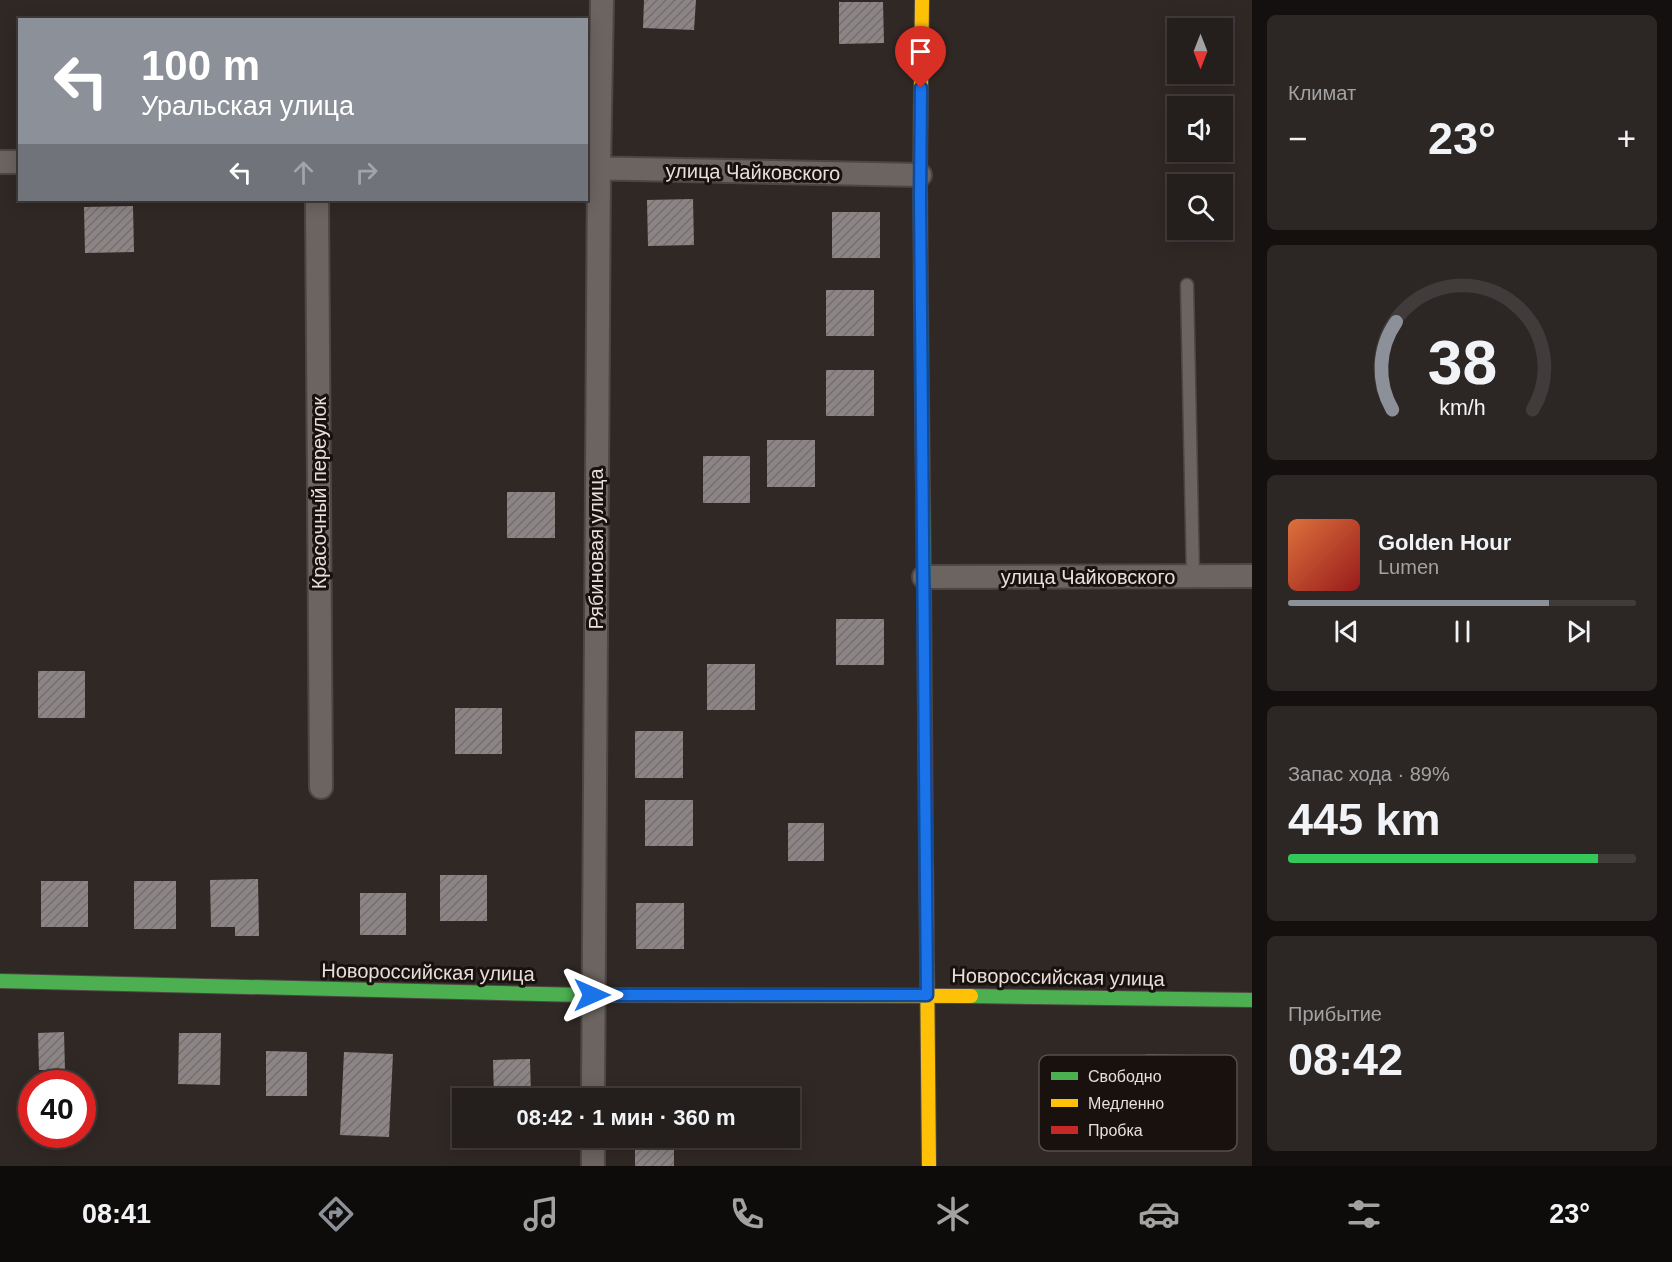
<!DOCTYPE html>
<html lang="ru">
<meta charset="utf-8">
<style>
:root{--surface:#241e1c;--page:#2c2725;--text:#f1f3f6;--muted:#a3a2a3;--line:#413c3b;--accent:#8c9099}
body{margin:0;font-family:Helvetica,sans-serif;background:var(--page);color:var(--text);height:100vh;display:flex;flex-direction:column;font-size:22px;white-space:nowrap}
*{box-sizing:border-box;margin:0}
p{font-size:20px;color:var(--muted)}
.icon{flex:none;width:33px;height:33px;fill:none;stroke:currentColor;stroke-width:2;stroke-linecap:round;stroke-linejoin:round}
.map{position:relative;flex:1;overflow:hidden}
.details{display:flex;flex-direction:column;gap:15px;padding:15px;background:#14100f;width:420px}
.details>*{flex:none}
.guide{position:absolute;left:18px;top:18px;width:570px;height:183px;border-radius:0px;box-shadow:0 3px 15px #0003,0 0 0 2px var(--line);background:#8c9099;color:#fff;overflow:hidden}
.needle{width:39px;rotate:180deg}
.tools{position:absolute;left:1167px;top:18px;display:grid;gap:12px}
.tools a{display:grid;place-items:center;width:66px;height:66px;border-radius:0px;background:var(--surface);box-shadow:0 3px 15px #0003,0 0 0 2px var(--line);font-size:30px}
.speed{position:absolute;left:18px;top:1070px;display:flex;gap:12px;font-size:30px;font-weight:700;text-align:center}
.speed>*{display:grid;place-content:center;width:78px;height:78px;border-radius:50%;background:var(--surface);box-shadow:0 3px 15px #0003,0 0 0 2px var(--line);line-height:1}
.speed .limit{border:9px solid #d22;background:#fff;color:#111}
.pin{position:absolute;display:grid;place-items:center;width:51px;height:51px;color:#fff;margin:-62px -26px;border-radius:50% 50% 50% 0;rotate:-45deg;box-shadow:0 0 6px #0007}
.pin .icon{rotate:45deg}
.me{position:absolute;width:66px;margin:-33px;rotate:90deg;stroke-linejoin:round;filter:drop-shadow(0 0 4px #0008)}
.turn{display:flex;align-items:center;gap:21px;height:126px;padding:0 24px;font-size:27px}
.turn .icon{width:78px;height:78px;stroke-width:2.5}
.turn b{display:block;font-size:42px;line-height:51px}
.lanes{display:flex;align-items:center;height:57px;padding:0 24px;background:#0003;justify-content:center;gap:30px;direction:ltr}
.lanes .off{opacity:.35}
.big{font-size:45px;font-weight:600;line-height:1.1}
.details .card{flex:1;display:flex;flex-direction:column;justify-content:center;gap:9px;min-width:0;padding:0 21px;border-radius:9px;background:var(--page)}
.details .dial{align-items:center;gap:0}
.dial svg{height:156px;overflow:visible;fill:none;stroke:var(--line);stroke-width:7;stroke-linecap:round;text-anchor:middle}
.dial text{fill:var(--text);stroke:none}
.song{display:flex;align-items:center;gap:18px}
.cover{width:72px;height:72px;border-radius:9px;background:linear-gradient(135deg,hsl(20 70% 55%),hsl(0 70% 35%))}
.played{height:6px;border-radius:3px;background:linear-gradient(90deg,var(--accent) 75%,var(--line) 75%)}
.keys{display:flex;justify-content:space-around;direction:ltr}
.heat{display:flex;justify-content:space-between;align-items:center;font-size:33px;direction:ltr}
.charge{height:9px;border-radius:4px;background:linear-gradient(90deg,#34c759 89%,var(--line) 0)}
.trip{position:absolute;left:452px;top:1088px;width:348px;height:60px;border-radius:0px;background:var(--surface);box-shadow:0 3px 15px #0003,0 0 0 2px var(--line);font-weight:600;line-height:60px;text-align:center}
.tabs{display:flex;height:96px;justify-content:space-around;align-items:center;background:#0e0c0b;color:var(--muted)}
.tabs .icon{width:42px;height:42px}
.tabs .active{color:var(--accent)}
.tabs b{font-size:27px;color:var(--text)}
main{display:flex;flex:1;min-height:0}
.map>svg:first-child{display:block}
.building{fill:url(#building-hatch)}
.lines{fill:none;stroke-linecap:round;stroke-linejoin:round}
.lane-casing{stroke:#4e4643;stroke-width:15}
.street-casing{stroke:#4e4643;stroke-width:26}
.fast-casing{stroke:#4e4643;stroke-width:16}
.slow-casing{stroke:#4e4643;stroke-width:16}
.jam-casing{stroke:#4e4643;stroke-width:16}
.lane{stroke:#6b6460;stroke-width:12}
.street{stroke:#6b6460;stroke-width:22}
.fast{stroke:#4caf50;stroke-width:14}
.slow{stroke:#ffc107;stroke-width:14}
.jam{stroke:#c62828;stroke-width:14}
.route-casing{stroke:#114b97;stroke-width:15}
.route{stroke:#1a73e8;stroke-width:10}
.labels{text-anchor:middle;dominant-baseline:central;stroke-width:6;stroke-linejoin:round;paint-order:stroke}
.street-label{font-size:20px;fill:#e9deda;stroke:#18110e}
.key{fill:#18110e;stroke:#574e4b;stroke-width:1.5}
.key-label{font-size:16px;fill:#e9deda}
</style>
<main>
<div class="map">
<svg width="1252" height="1166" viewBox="0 0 1252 1166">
<defs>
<pattern id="building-hatch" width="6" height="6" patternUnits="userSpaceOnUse" patternTransform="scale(1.5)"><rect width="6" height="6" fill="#8c8586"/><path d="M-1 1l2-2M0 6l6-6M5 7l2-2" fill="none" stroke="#746e6e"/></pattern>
</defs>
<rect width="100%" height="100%" fill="#302825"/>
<!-- building -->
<path class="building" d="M644 0H696L694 30 643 28Z
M839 2H883L884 43 839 44Z
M693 199 694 245 648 246 647 200Z
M133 206 134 252 85 253 84 207Z
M832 212H880V258H832Z
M826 290H874V336H826Z
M826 370H874V416H826Z
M767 440H815V487H767Z
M703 456H750V503H703Z
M507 492H555V538H507Z
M836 619H884V665H836Z
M707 664H755V710H707Z
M38 671H85V718H38Z
M455 708H502V754H455Z
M635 731H683V778H635Z
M645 800H693V846H645Z
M788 823H824V861H788Z
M440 875H487V921H440Z
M258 879 259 936H235V927H211L210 880Z
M41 881H88V927H41Z
M134 881H176V929H134Z
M360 893H406V935H360Z
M636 903H684V949H636Z
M64 1032 65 1070H39L38 1033Z
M179 1033H221L220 1085 178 1084Z
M266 1051 307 1052V1096H266Z
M344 1052 393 1054 389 1137 340 1135Z
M1146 1054 1195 1055 1193 1095 1145 1094Z
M530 1059 531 1098H494L493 1060Z
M635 1137H674V1166H635Z"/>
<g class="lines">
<!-- lane casing -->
<g class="lane-casing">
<path id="lane" d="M1187 285 1193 576"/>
</g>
<!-- street casing -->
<g class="street-casing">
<path id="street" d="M0 162H20
M586 168 920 175
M317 200 321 787
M924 577 1252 576
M593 1098 599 168 602 0
M593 1137V1166"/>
</g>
<!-- fast casing -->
<g class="fast-casing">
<path id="fast" d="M921 306 924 586
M0 981 583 995
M971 996 1252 1000"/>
</g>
<!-- slow casing -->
<g class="slow-casing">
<path id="slow" d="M921 306 920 175 922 0
M926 857 929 1166
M583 995 971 996"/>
</g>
<!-- jam casing -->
<g class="jam-casing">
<path id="jam" d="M924 586 926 857"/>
</g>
<!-- lane -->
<use href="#lane" class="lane"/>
<!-- street -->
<use href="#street" class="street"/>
<!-- fast -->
<use href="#fast" class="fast"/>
<!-- slow -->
<use href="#slow" class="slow"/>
<!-- jam -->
<use href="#jam" class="jam"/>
</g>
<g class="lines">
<!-- route casing -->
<g class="route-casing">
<path id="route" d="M592 995H927L920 199 921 88"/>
</g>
<!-- route -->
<use href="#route" class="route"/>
</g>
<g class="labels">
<!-- street labels -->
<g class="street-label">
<text transform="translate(753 172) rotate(1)">улица Чайковского</text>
<text transform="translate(319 493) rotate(-90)">Красочный переулок</text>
<text transform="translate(596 549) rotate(-90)">Рябиновая улица</text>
<text x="1088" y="577">улица Чайковского</text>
<text transform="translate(428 972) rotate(1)">Новороссийская улица</text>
<text transform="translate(1058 977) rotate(1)">Новороссийская улица</text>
</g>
</g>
<!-- legend -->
<rect x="1039" y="1055" width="198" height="96" rx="9" class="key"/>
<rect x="1051" y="1072" width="27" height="8" fill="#4caf50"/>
<rect x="1051" y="1099" width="27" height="8" fill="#ffc107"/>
<rect x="1051" y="1126" width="27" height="8" fill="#c62828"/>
<g class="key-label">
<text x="1088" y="1082">Свободно</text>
<text x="1088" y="1109">Медленно</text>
<text x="1088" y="1136">Пробка</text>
</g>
</svg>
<div class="tools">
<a><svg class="needle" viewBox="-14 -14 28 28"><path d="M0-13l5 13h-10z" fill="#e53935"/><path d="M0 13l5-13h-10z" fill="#a3a2a3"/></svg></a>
<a><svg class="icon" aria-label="sound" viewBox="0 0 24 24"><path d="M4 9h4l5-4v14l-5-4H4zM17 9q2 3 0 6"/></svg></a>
<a><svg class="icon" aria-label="search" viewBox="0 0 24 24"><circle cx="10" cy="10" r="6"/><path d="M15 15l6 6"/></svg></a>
</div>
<div class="speed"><div class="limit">40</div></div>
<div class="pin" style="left:921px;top:88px;background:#d93025"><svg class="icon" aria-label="arrive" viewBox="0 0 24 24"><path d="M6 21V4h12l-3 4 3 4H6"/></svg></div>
<svg class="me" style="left:592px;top:995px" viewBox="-20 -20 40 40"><path d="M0-17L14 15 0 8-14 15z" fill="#1a73e8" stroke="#fff" stroke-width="4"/></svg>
<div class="trip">08:42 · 1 мин · 360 m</div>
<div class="guide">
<div class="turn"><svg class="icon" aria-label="left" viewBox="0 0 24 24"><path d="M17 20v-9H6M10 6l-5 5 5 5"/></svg><div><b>100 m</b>Уральская улица</div></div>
<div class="lanes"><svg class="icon" aria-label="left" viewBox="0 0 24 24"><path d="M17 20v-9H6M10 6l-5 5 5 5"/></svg><svg class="icon off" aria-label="ahead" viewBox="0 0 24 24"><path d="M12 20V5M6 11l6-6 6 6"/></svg><svg class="icon off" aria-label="right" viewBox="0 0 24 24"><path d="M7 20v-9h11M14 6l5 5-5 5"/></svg></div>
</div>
</div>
<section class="details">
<div class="card"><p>Климат</p>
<div class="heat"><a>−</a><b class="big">23°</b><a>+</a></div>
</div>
<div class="card dial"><svg viewBox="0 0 100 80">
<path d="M14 69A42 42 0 1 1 86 69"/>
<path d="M14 69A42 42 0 0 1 16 24" stroke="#8c9099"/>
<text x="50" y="56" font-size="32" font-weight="700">38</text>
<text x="50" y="72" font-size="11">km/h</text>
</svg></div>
<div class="card">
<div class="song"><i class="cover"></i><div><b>Golden Hour</b><p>Lumen</p></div></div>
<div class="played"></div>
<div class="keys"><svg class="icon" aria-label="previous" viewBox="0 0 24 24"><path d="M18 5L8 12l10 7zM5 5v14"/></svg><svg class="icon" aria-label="pause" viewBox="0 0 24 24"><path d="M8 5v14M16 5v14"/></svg><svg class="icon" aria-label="next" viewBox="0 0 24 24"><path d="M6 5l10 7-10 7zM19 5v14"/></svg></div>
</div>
<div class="card"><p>Запас хода · 89%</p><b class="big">445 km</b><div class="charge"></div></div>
<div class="card"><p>Прибытие</p><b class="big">08:42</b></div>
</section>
</main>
<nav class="tabs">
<b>08:41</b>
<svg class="icon active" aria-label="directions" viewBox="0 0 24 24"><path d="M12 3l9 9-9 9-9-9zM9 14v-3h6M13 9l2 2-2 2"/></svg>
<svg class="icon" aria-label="music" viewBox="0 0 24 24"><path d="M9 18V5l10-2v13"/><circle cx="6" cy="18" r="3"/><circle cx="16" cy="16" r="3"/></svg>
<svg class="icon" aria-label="phone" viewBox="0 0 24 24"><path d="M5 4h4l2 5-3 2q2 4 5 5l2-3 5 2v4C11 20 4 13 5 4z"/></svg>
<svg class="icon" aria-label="climate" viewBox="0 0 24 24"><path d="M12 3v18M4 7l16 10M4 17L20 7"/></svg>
<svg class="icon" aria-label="car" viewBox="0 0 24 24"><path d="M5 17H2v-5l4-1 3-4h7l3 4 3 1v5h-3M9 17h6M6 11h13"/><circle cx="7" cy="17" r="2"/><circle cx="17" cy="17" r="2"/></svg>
<svg class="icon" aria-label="filters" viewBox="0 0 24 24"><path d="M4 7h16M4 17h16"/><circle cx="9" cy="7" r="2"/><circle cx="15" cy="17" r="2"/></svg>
<b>23°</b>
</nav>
